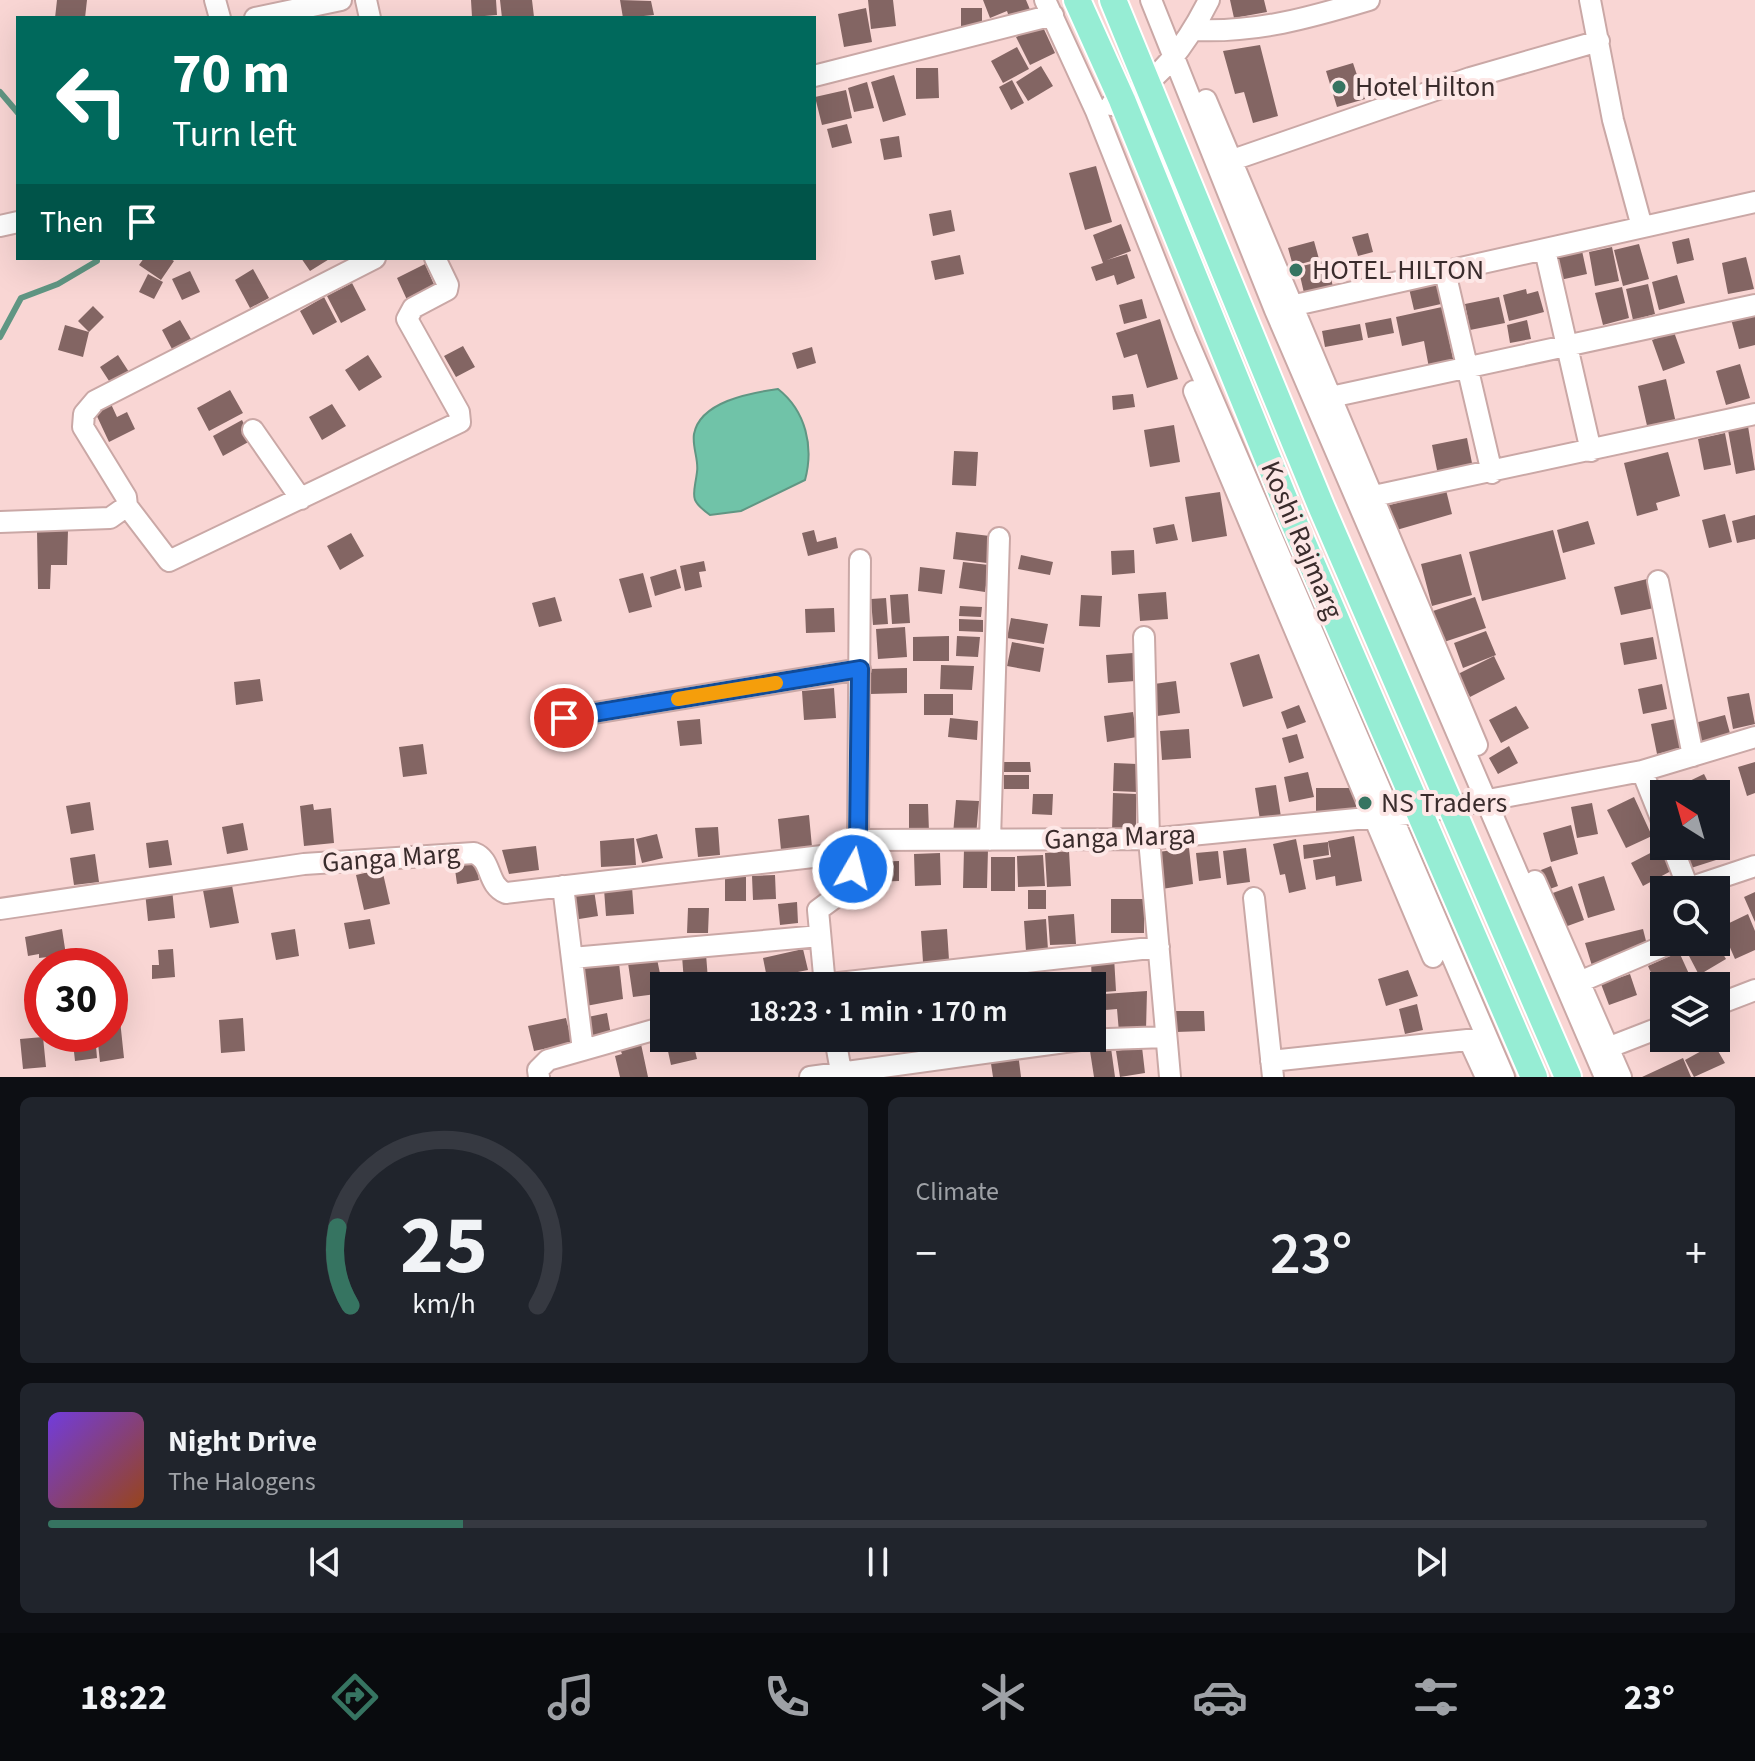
<!DOCTYPE html>
<meta charset="utf-8">
<style>
:root{--surface:#171b24;--page:#20242c;--text:#f1f3f6;--muted:#9ea1a6;--line:#363941;--accent:#367461}
body{margin:0;font-family:"Source Sans 3",sans-serif;background:var(--page);color:var(--text);height:100vh;display:flex;flex-direction:column;font-size:30px;white-space:nowrap}
*{box-sizing:border-box;margin:0}
p{font-size:26px;color:var(--muted)}
.icon{flex:none;width:44px;height:44px;fill:none;stroke:currentColor;stroke-width:2;stroke-linecap:round;stroke-linejoin:round}
.map{position:relative;height:1077px;overflow:hidden}
.side{display:flex;flex-direction:column;gap:20px;padding:20px;background:#0d0f14;flex:1}
.side>*{flex:none}
.hud{position:absolute;left:16px;top:16px;width:800px;height:244px;border-radius:0px;box-shadow:0 8px 32px #0002;background:#00695c;color:#fff;overflow:hidden}
.needle{width:52px;rotate:323deg}
.buttons{position:absolute;left:1650px;top:780px;display:grid;gap:16px}
.buttons a{display:grid;place-items:center;width:80px;height:80px;border-radius:0px;background:var(--surface);box-shadow:0 8px 32px #0002;font-size:40px}
.speed{position:absolute;left:24px;top:948px;display:flex;gap:16px;font-size:40px;font-weight:700;text-align:center}
.speed>*{display:grid;place-content:center;width:104px;height:104px;border-radius:50%;background:var(--surface);box-shadow:0 8px 32px #0002;line-height:1}
.speed .limit{border:12px solid #d22;background:#fff;color:#111}
.pin{position:absolute;display:grid;place-items:center;width:68px;height:68px;color:#fff;margin:-34px;border:4px solid #fff;border-radius:50%;box-shadow:0 2px 8px #0007}
.me{position:absolute;width:88px;margin:-44px;rotate:8deg;stroke-linejoin:round;filter:drop-shadow(0 0 6px #0008)}
.turn{display:flex;align-items:center;gap:28px;height:168px;padding:0 24px;font-size:36px}
.turn .icon{width:104px;height:104px;stroke-width:2.5}
.turn b{display:block;font-size:56px;line-height:68px}
.then{display:flex;align-items:center;height:76px;padding:0 24px;background:#0003;gap:16px;font-size:30px}
.big{font-size:60px;font-weight:600;line-height:1.1}
.side .widget{flex:1;display:flex;flex-direction:column;justify-content:center;gap:12px;min-width:0;padding:0 28px;border-radius:12px;background:var(--page)}
.side .dial{align-items:center;gap:0}
.dial svg{height:208px;overflow:visible;fill:none;stroke:var(--line);stroke-width:7;stroke-linecap:round;text-anchor:middle}
.dial text{fill:var(--text);stroke:none}
.song{display:flex;align-items:center;gap:24px}
.cover{width:96px;height:96px;border-radius:12px;background:linear-gradient(135deg,hsl(260 70% 55%),hsl(20 70% 35%))}
.played{height:8px;border-radius:4px;background:linear-gradient(90deg,var(--accent) 25%,var(--line) 25%)}
.keys{display:flex;justify-content:space-around;direction:ltr}
.heat{display:flex;justify-content:space-between;align-items:center;font-size:44px;direction:ltr}
.side .tiles{flex:1;display:grid;gap:20px;grid-template-columns:1fr 1fr}
.widget:last-child{grid-column:span 2}
.trip{position:absolute;left:650px;top:972px;width:456px;height:80px;border-radius:0px;background:var(--surface);box-shadow:0 8px 32px #0002;font-weight:600;line-height:80px;text-align:center}
.menu{display:flex;height:128px;justify-content:space-around;align-items:center;background:#090b0e;color:var(--muted)}
.menu .icon{width:56px;height:56px}
.menu .active{color:var(--accent)}
.menu b{font-size:36px;color:var(--text)}
.map>svg:first-child{display:block}
.water{fill:#70c3a8;stroke:#609683;stroke-width:2}
.lines{fill:none;stroke-linecap:round;stroke-linejoin:round}
.stream{stroke:#609683;stroke-width:6}
.building{fill:#836563}
.minor-casing{stroke:#caa8a6;stroke-width:24}
.major-casing{stroke:#fff;stroke-width:30}
.minor{stroke:#fff;stroke-width:20}
.major{stroke:#96edd4;stroke-width:26}
.route-casing{stroke:#114b97;stroke-width:20}
.route{stroke:#1a73e8;stroke-width:14}
.slow{stroke:#f59e0b;stroke-width:14}
.poi-dot{fill:#367461;stroke:#fde7e6;stroke-width:3}
.labels{text-anchor:middle;dominant-baseline:central;stroke-width:8;stroke-linejoin:round;paint-order:stroke}
.poi-label{font-size:28px;fill:#3a2c2c;stroke:#fde7e6;text-anchor:start}
.street-label{font-size:28px;fill:#3a2c2c;stroke:#fde7e6}
</style>
<div class="map">
<svg width="1755" height="1077" viewBox="0 0 1755 1077">
<rect width="100%" height="100%" fill="#f9d6d4"/>
<!-- water -->
<path class="water" d="M778 389C806 411 814 447 805 480L741 511 710 515C688 499 694 496 697 472 699 460 692 447 694 434 700 402 749 393 778 389Z"/>
<g class="lines">
<!-- stream -->
<path class="stream" d="M0 92 18 113
M0 337 21 298 58 284 97 261 96 258"/>
</g>
<!-- building -->
<path class="building" d="M57 0H87L85 18H55Z
M471 0H496L497 15 472 17Z
M500 0H532L534 17 502 18Z
M620 0 651 1 654 15 623 18Z
M868 0H893L896 26 871 29Z
M983 0H1026L1031 12 1010 20 1007 11 990 18Z
M1230 0H1264L1267 12 1234 18Z
M866 8 872 42 844 47 838 14Z
M961 8H982V29H961Z
M1042 25 1055 53 1030 65 1016 37Z
M1260 45 1278 116 1253 123 1244 92 1235 94 1223 51Z
M1017 47 1029 69 1003 83 991 61Z
M1353 63 1365 99 1337 107 1326 71Z
M1041 66 1053 86 1028 101 1016 82Z
M916 68H938L939 98 916 99Z
M894 75 906 115 883 122 871 82Z
M1012 80 1024 103 1011 110 999 87Z
M867 82 874 108 854 112 848 88Z
M846 90 852 118 822 125 815 97Z
M847 124 852 143 832 148 827 129Z
M899 136 902 157 884 160 880 139Z
M1096 166 1112 222 1085 230 1069 173Z
M951 210 955 231 933 236 929 214Z
M1121 224 1131 251 1107 260 1127 254 1135 278 1117 285 1114 275 1096 281 1091 267 1103 263 1093 235Z
M1368 233 1373 252 1358 256 1352 237Z
M1689 238 1694 260 1677 264 1672 242Z
M1314 241 1319 259 1293 266 1288 248Z
M1639 244 1649 279 1623 286 1614 250Z
M1581 246 1587 274 1560 280 1554 252Z
M1612 247 1619 281 1595 286 1589 252Z
M960 255 964 274 935 280 931 261Z
M1746 257 1754 289 1728 294 1722 263Z
M144 258H169L174 261 161 280 139 265Z
M301 258H331L310 271Z
M1327 260 1333 287 1304 293 1298 267Z
M425 264 436 289 408 302 397 278Z
M253 269 269 298 250 308 235 280Z
M190 271 200 292 182 300 172 279Z
M148 274 163 282 154 299 139 292Z
M1677 275 1685 303 1659 310 1652 282Z
M1435 277 1441 304 1414 310 1408 284Z
M352 283 366 310 341 323 327 296Z
M1648 284 1655 314 1633 320 1626 289Z
M1622 287 1629 318 1603 325 1595 293Z
M1526 289 1527 294 1538 291 1544 312 1509 321 1503 295Z
M324 297 337 322 313 335 300 311Z
M1499 297 1505 323 1470 330 1465 304Z
M1142 299 1147 318 1124 324 1119 305Z
M93 306 104 317 89 332 78 321Z
M1442 307 1454 363 1429 368 1424 341 1402 346 1396 317Z
M1755 313V345L1739 349 1731 319Z
M1391 318 1394 333 1368 338 1365 323Z
M1160 319 1178 379 1147 388 1137 354 1124 358 1116 333Z
M180 320 191 339 172 349 162 330Z
M1527 320 1531 339 1510 343 1507 325Z
M1360 324 1363 340 1325 347 1322 331Z
M65 325 89 332 83 357 58 350Z
M1674 332 1685 363 1663 371 1652 340Z
M463 346 475 367 456 377 444 356Z
M812 347 816 363 797 369 792 353Z
M118 355 129 372 111 384 100 367Z
M368 355 382 377 359 391 345 370Z
M1740 364 1750 398 1726 405 1716 371Z
M1666 379 1676 423 1648 430 1638 386Z
M230 390 243 413 209 431 197 408Z
M1133 394 1135 407 1113 410 1112 396Z
M111 404 117 417 127 412 135 429 109 442 95 412Z
M332 404 346 426 322 440 309 417Z
M242 420 252 440 223 456 213 436Z
M1174 425 1180 462 1150 467 1144 430Z
M1748 426 1755 470 1736 474 1728 430Z
M1725 433 1731 465 1704 470 1698 439Z
M1467 438 1473 468 1438 475 1432 445Z
M954 451 978 452 976 486 952 485Z
M1668 452 1680 496 1656 503 1658 510 1637 516 1624 463Z
M1446 490 1452 514 1393 531 1386 506Z
M1220 492 1227 536 1192 542 1185 497Z
M1725 514 1732 542 1709 548 1702 520Z
M1755 515V539L1737 543 1732 521Z
M1588 521 1595 544 1563 553 1557 530Z
M1174 524 1178 540 1156 544 1153 528Z
M37 530H68L67 565H51L50 589H38Z
M814 530 817 542 836 537 838 548 808 556 802 533Z
M1553 530 1566 579 1482 601 1469 552Z
M956 532 990 536 987 563 953 559Z
M351 533 364 556 340 570 327 546Z
M1134 550 1135 573 1112 575 1111 551Z
M1461 554 1472 595 1432 606 1421 564Z
M1021 555 1053 562 1050 575 1018 569Z
M704 561 706 571 699 572 702 587 685 591 680 566Z
M963 562 989 565 985 592 959 588Z
M920 567 945 570 942 594 918 591Z
M676 569 681 588 655 596 650 577Z
M643 573 652 607 629 613 619 579Z
M1647 579 1654 608 1621 615 1614 587Z
M1166 592 1168 619 1140 621 1138 594Z
M908 594 910 623 892 624 890 595Z
M1081 595 1102 596 1100 627 1079 626Z
M555 597 562 621 539 627 532 603Z
M1475 597 1486 628 1444 642 1433 611Z
M886 598 888 624 873 625 871 599Z
M960 606 982 607 981 617 959 616Z
M834 608 835 632 806 633 805 609Z
M1011 618 1048 624 1044 644 1007 638Z
M959 619 983 620V632L959 631Z
M905 627 907 657 878 659 876 629Z
M1486 631 1496 655 1463 668 1454 643Z
M949 636V661H913V637Z
M957 636 980 637 978 657 956 656Z
M1653 637 1657 659 1624 665 1620 643Z
M1012 642 1044 648 1040 672 1007 666Z
M1133 653 1135 681 1108 683 1106 655Z
M1259 654 1273 698 1243 707 1230 663Z
M1494 656 1505 679 1470 697 1458 674Z
M941 665 974 666 972 690 940 689Z
M907 668V693L870 694 869 669Z
M260 679 263 701 236 705 234 682Z
M1176 681 1180 713 1157 716 1154 684Z
M1662 684 1667 709 1643 714 1638 689Z
M834 688 836 718 804 720 802 691Z
M1749 693 1755 724 1733 729 1727 697Z
M924 694H953V715H924Z
M1299 705 1306 722 1287 729 1281 712Z
M1516 706 1529 728 1501 743 1489 720Z
M1133 712 1137 737 1107 742 1104 716Z
M1725 715 1731 737 1696 746 1691 724Z
M950 718 978 721 977 740 948 737Z
M1680 718 1686 747 1657 754 1651 724Z
M700 719 702 744 680 746 677 721Z
M1189 729 1191 758 1162 760 1160 731Z
M1297 734 1304 758 1289 763 1282 738Z
M423 744 427 774 403 777 399 747Z
M1509 746 1518 763 1498 774 1489 758Z
M1004 762H1030L1031 772H1004Z
M1755 762V793L1747 796 1738 767Z
M1114 763 1137 764V792L1113 791Z
M1308 772 1314 797 1289 802 1284 777Z
M1704 774 1714 794H1680L1677 787Z
M1004 775H1029V789H1004Z
M1276 785 1281 817 1260 820 1255 788Z
M1316 788H1356V812L1316 813Z
M1113 793 1136 794V832H1112Z
M1033 794H1053L1052 815 1032 814Z
M1634 797 1652 836 1626 848 1607 810Z
M956 800 979 801 976 836 953 834Z
M90 802 94 830 71 834 66 806Z
M1592 803 1598 834 1577 838 1571 807Z
M313 804 314 810 331 808 334 843 304 846 300 806Z
M909 804H928L929 832H909Z
M809 815 812 847 781 850 778 819Z
M243 823 248 850 227 854 222 827Z
M1571 825 1578 854 1551 862 1543 833Z
M718 827 720 855 698 857 695 828Z
M657 834 663 858 642 863 636 839Z
M1354 836 1362 881 1336 886 1335 876 1316 880 1313 860 1331 857 1328 841Z
M634 838 636 865 601 867 600 841Z
M1296 839 1306 889 1289 893 1285 874 1280 875 1273 844Z
M168 840 172 865 149 868 146 843Z
M1328 842 1329 855 1304 859 1303 845Z
M536 846 539 870 509 874 502 850Z
M1684 846H1712L1716 860 1691 868Z
M1189 848 1193 884 1162 889 1158 852Z
M1246 848 1250 882 1227 885 1223 851Z
M1660 848 1671 871 1643 886 1631 863Z
M964 849H988L987 888H963Z
M1069 851 1071 886 1047 887 1045 853Z
M1218 851 1221 878 1199 881 1196 853Z
M940 853 941 885 915 886 914 854Z
M95 854 99 882 74 885 70 858Z
M1043 855 1045 886 1018 887 1017 856Z
M991 857H1015V891H991Z
M475 858 479 880 457 884 454 862Z
M899 861V881L871 882 870 862Z
M1551 866 1558 886 1547 890 1541 870Z
M382 869 390 904 364 910 356 875Z
M775 875 776 899 753 900 752 876Z
M1604 876 1615 910 1588 918 1578 884Z
M725 877H746V901H725Z
M1680 879 1686 890H1664V904L1659 906 1653 893Z
M231 880 239 923 210 928 202 885Z
M1572 886 1584 920 1562 928 1550 894Z
M632 887 634 914 606 916 604 889Z
M172 889 175 918 148 921 145 892Z
M594 890 598 916 573 920 569 894Z
M1028 890H1046V909H1028Z
M1755 892V922L1744 897Z
M1111 899H1144V933H1111Z
M797 902 798 923 780 925 778 904Z
M688 908H709L708 933H687Z
M1074 914 1076 944 1050 945 1048 916Z
M1748 914 1755 931V950L1735 959 1721 927Z
M370 919 375 944 349 949 344 923Z
M1046 919 1048 950 1026 951 1024 921Z
M62 929 66 955 39 958V954L28 956 25 937Z
M295 929 299 956 276 960 271 933Z
M947 929 949 960 923 962 921 931Z
M1643 929 1647 945 1593 969 1585 943Z
M1709 942H1716L1726 959 1699 975 1688 954Z
M173 949 175 977 152 979V965H159L158 950Z
M803 949 808 970 767 978 763 958Z
M1679 952 1690 976 1659 991 1648 966Z
M706 954 708 980 684 982 682 956Z
M1114 957 1116 991 1092 993 1091 958Z
M657 959 664 993 633 997 628 963Z
M619 963 623 999 586 1006 583 967Z
M1408 970 1418 996 1386 1006 1378 979Z
M1630 974 1637 995 1609 1005 1601 984Z
M1147 991 1146 1030 1119 1032 1117 1009 1105 1010 1104 994Z
M1417 1004 1423 1030 1405 1034 1399 1009Z
M1176 1011H1204L1205 1031 1176 1032Z
M607 1013 611 1035 592 1038 588 1017Z
M243 1018 245 1051 221 1053 219 1020Z
M566 1018 572 1043 534 1051 528 1026Z
M120 1020 124 1058 100 1062 97 1034H110V1021Z
M72 1034H95L97 1058 75 1061Z
M43 1037 46 1067 23 1069 20 1039Z
M681 1038H692L697 1059 671 1065 666 1042Z
M895 1038H917L919 1047 898 1051Z
M641 1044 648 1077H620L615 1056 622 1054 620 1049Z
M1714 1044 1725 1063 1694 1077 1685 1060Z
M1142 1047 1145 1073 1120 1077 1116 1051Z
M1111 1048 1115 1077H1094L1090 1051Z
M1018 1053 1021 1077H993L990 1057Z
M1683 1058 1691 1077H1642Z"/>
<g class="lines">
<!-- minor casing -->
<g class="minor-casing">
<path id="minor" d="M215 0 220 18
M366 0 370 18
M1045 0 1096 111 1185 335 1504 1077
M1151 0 1275 310 1605 1077
M1590 0 1613 120 1642 227
M255 18 341 0
M1193 30C1256 33 1309 18 1369 0
M814 76 1053 15
M1206 100 1477 745
M1111 105C1158 85 1187 44 1209 0
M1221 164 1470 78 1599 41
M0 226 18 222
M1545 250 1591 451
M1445 272 1492 473
M1282 308 1755 202
M1194 391 1433 957
M1317 400 1755 305
M253 430 301 499
M1360 499 1755 414
M127 506 169 561 460 422 459 412 407 319 413 308 447 290 448 285 435 258
M0 522 110 518 127 506 126 497 83 427 84 414 95 401 375 258
M1658 581 1693 756
M1144 637 1149 839 1170 1077
M564 718 860 669
M1642 771 1664 826
M858 840 1149 839 1419 813 1642 771 1755 737
M990 840 999 538
M1672 846 1689 890
M1535 881 1621 1077
M563 886 583 1050
M1689 888 1755 866
M1254 898 1273 1077
M0 909 304 864 474 853C493 860 486 885 506 893L856 852
M572 958 820 936
M812 986 1159 947
M825 986 818 910 849 887 858 840 860 560
M1570 986 1673 942
M1716 1005 1755 990
M835 1038 842 1077
M1469 1040 1486 1077
M1597 1052 1664 1026
M1271 1061 1486 1038
M539 1077 538 1070 548 1060 664 1027
M810 1077 1080 1040 1166 1037"/>
</g>
<!-- major casing -->
<g class="major-casing">
<path id="major" d="M1077 0 1122 100 1292 518 1534 1077
M1113 0 1321 506 1568 1077"/>
</g>
<!-- minor -->
<use href="#minor" class="minor"/>
<!-- major -->
<use href="#major" class="major"/>
</g>
<g class="lines">
<!-- route casing -->
<g class="route-casing">
<path id="route" d="M564 718 860 669 858 840 853 869"/>
</g>
<!-- route -->
<use href="#route" class="route"/>
<!-- slow -->
<path class="slow" d="M678 699 776 683"/>
</g>
<!-- markers -->
<g class="poi-dot">
<circle cx="1339" cy="87" r="8"/>
<circle cx="1296" cy="270" r="8"/>
<circle cx="1365" cy="803" r="8"/>
</g>
<g class="labels">
<!-- poi labels -->
<g class="poi-label">
<text x="1355" y="87">Hotel Hilton</text>
<text x="1312" y="270">HOTEL HILTON</text>
<text x="1381" y="803">NS Traders</text>
</g>
<!-- street labels -->
<g class="street-label">
<text transform="translate(1302 540) rotate(67)">Koshi Rajmarg</text>
<text transform="translate(1120 837) rotate(-2)">Ganga Marga</text>
<text transform="translate(391 858) rotate(-4)">Ganga Marg</text>
</g>
</g>
</svg>
<div class="buttons">
<a><svg class="needle" viewBox="-14 -14 28 28"><path d="M0-13l5 13h-10z" fill="#e53935"/><path d="M0 13l5-13h-10z" fill="#9ea1a6"/></svg></a>
<a><svg class="icon" aria-label="search" viewBox="0 0 24 24"><circle cx="10" cy="10" r="6"/><path d="M15 15l6 6"/></svg></a>
<a><svg class="icon" aria-label="layers" viewBox="0 0 24 24"><path d="M12 4l9 5-9 5-9-5zM3 14l9 5 9-5"/></svg></a>
</div>
<div class="speed"><div class="limit">30</div></div>
<div class="pin" style="left:564px;top:718px;background:#d93025"><svg class="icon" aria-label="arrive" viewBox="0 0 24 24"><path d="M6 21V4h12l-3 4 3 4H6"/></svg></div>
<svg class="me" style="left:853px;top:869px" viewBox="-20 -20 40 40"><circle r="17" fill="#1a73e8" stroke="#fff" stroke-width="3"/><path d="M0-11L8 9 0 5-8 9z" fill="#fff"/></svg>
<div class="trip">18:23 · 1 min · 170 m</div>
<div class="hud">
<div class="turn"><svg class="icon" aria-label="left" viewBox="0 0 24 24"><path d="M17 20v-9H6M10 6l-5 5 5 5"/></svg><div><b>70 m</b>Turn left</div></div>
<div class="then">Then<svg class="icon" aria-label="arrive" viewBox="0 0 24 24"><path d="M6 21V4h12l-3 4 3 4H6"/></svg></div>
</div>
</div>
<section class="side">
<div class="tiles">
<div class="widget dial"><svg viewBox="0 0 100 80">
<path d="M14 69A42 42 0 1 1 86 69"/>
<path d="M14 69A42 42 0 0 1 9 39" stroke="#367461"/>
<text x="50" y="56" font-size="32" font-weight="700">25</text>
<text x="50" y="72" font-size="11">km/h</text>
</svg></div>
<div class="widget"><p>Climate</p>
<div class="heat"><a>−</a><b class="big">23°</b><a>+</a></div>
</div>
<div class="widget">
<div class="song"><i class="cover"></i><div><b>Night Drive</b><p>The Halogens</p></div></div>
<div class="played"></div>
<div class="keys"><svg class="icon" aria-label="previous" viewBox="0 0 24 24"><path d="M18 5L8 12l10 7zM5 5v14"/></svg><svg class="icon" aria-label="pause" viewBox="0 0 24 24"><path d="M8 5v14M16 5v14"/></svg><svg class="icon" aria-label="next" viewBox="0 0 24 24"><path d="M6 5l10 7-10 7zM19 5v14"/></svg></div>
</div>
</div>
</section>
<nav class="menu">
<b>18:22</b>
<svg class="icon active" aria-label="directions" viewBox="0 0 24 24"><path d="M12 3l9 9-9 9-9-9zM9 14v-3h6M13 9l2 2-2 2"/></svg>
<svg class="icon" aria-label="music" viewBox="0 0 24 24"><path d="M9 18V5l10-2v13"/><circle cx="6" cy="18" r="3"/><circle cx="16" cy="16" r="3"/></svg>
<svg class="icon" aria-label="phone" viewBox="0 0 24 24"><path d="M5 4h4l2 5-3 2q2 4 5 5l2-3 5 2v4C11 20 4 13 5 4z"/></svg>
<svg class="icon" aria-label="climate" viewBox="0 0 24 24"><path d="M12 3v18M4 7l16 10M4 17L20 7"/></svg>
<svg class="icon" aria-label="car" viewBox="0 0 24 24"><path d="M5 17H2v-5l4-1 3-4h7l3 4 3 1v5h-3M9 17h6M6 11h13"/><circle cx="7" cy="17" r="2"/><circle cx="17" cy="17" r="2"/></svg>
<svg class="icon" aria-label="filters" viewBox="0 0 24 24"><path d="M4 7h16M4 17h16"/><circle cx="9" cy="7" r="2"/><circle cx="15" cy="17" r="2"/></svg>
<b>23°</b>
</nav>
